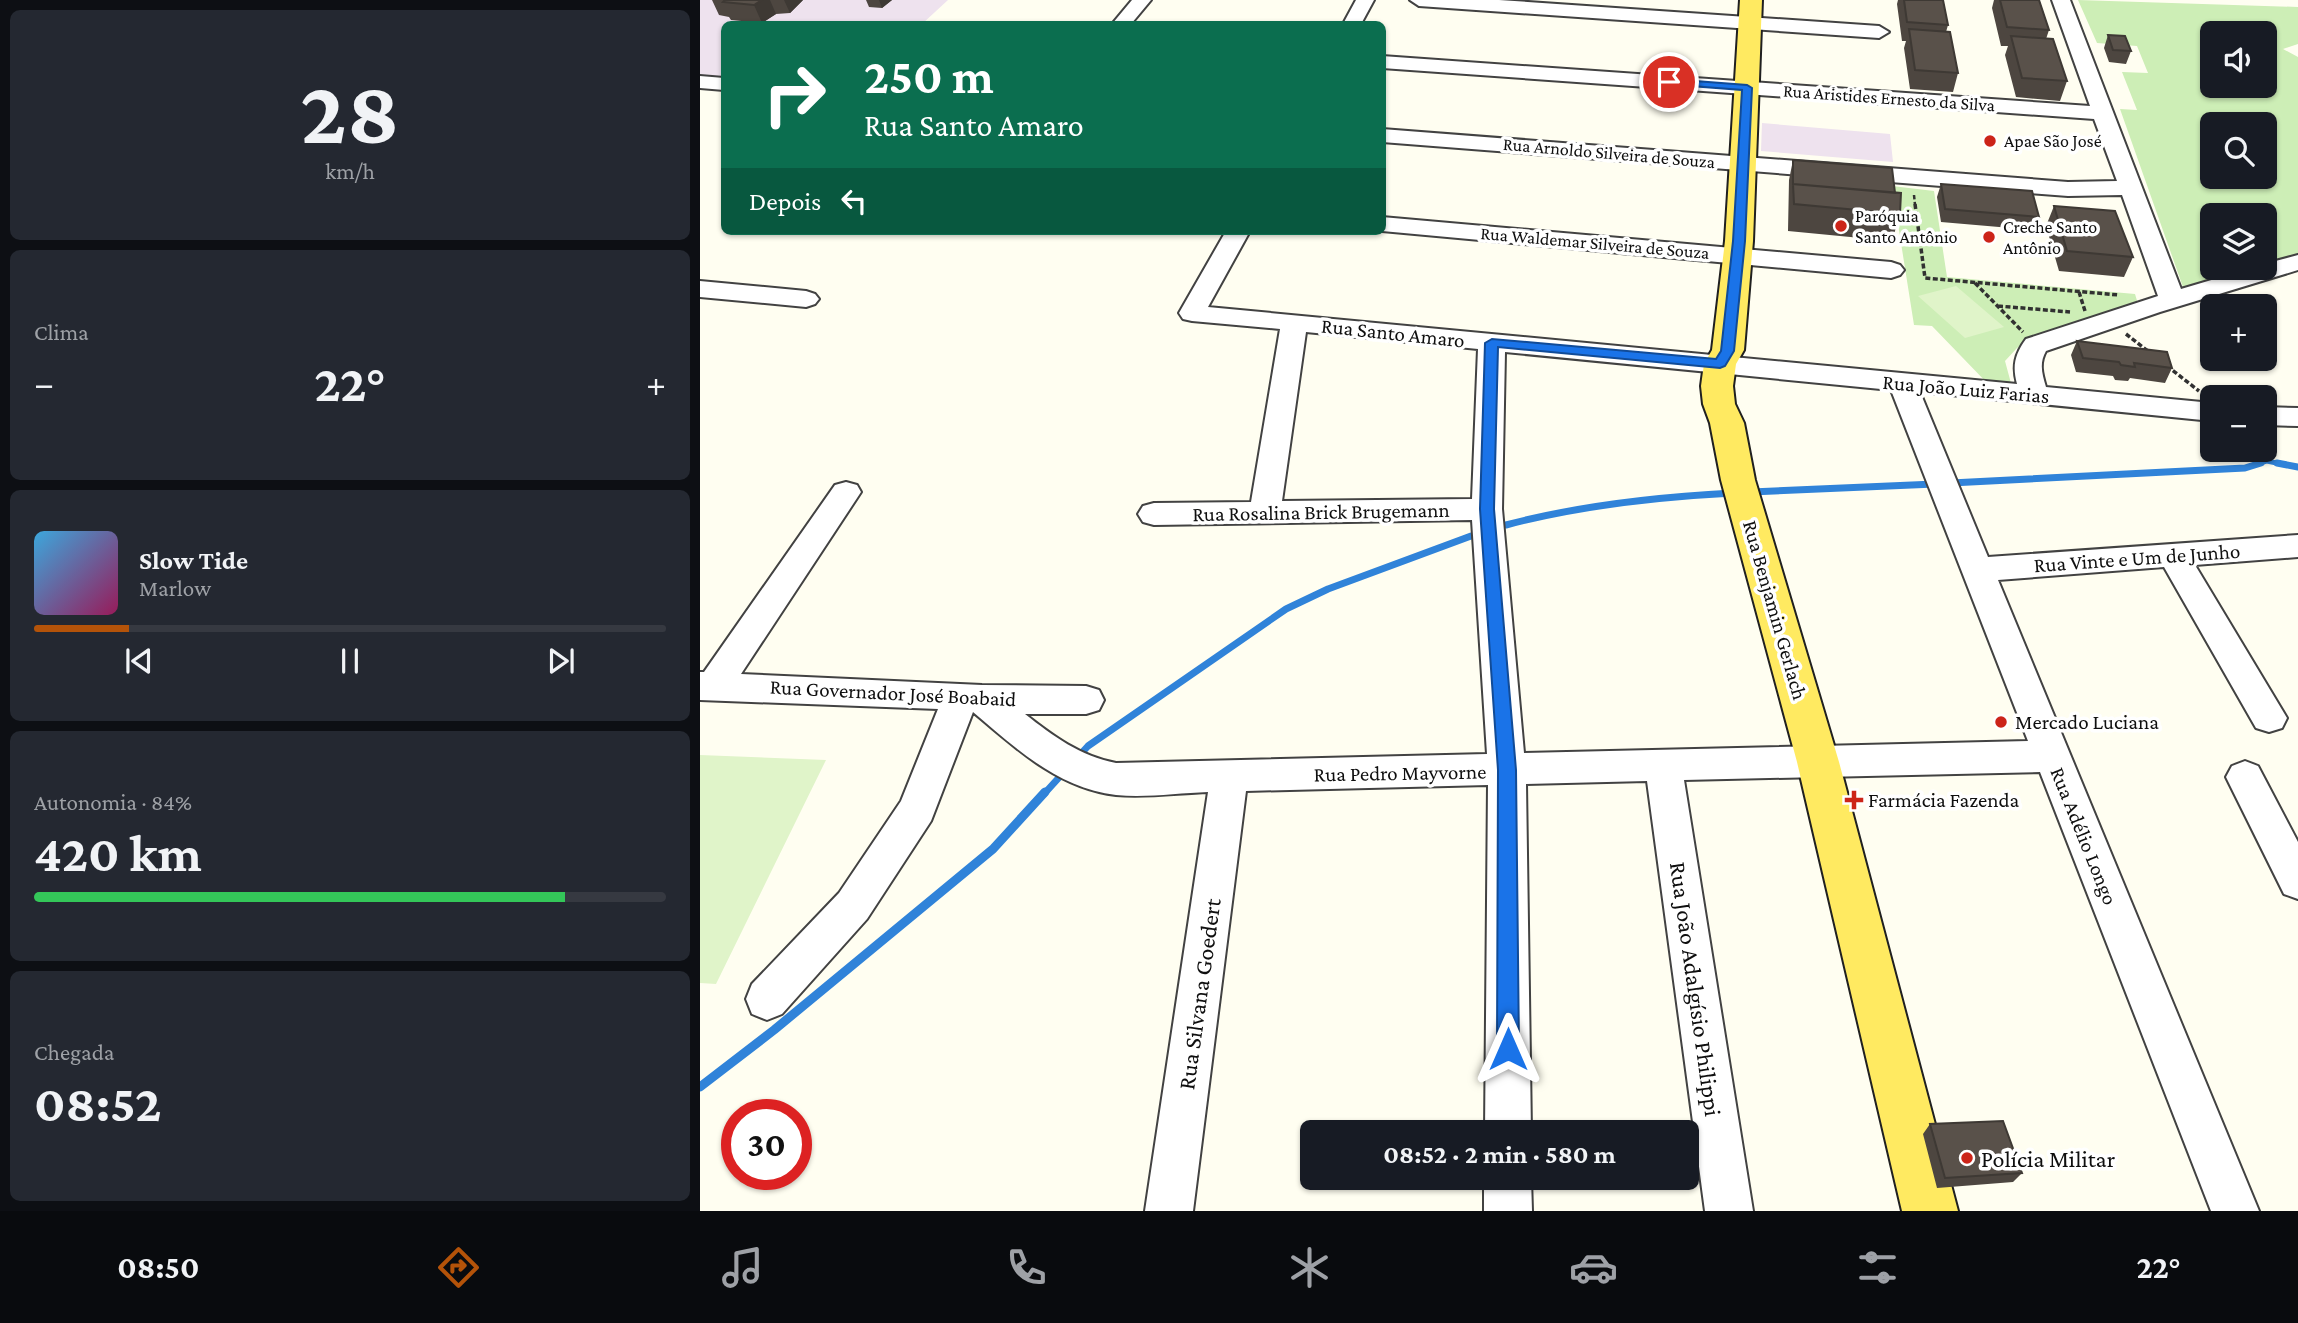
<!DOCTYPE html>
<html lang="pt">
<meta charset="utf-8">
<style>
:root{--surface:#171b24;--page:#242831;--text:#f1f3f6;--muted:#9ea1a6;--line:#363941;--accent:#b45309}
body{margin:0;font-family:"Crimson Pro",serif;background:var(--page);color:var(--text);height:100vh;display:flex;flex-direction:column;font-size:26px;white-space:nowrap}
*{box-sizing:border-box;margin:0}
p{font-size:23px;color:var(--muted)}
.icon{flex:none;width:38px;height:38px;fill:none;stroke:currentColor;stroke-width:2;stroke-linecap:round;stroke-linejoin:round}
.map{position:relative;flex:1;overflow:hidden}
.side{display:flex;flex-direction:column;gap:10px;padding:10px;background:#0d0f14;width:700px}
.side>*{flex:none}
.top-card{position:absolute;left:21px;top:21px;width:665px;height:214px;border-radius:10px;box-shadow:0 2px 5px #0004;background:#0b6e4f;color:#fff;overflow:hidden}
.fabs{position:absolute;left:1500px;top:21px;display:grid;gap:14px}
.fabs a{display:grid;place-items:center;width:77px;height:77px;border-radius:10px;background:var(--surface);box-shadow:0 2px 5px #0004;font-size:35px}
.speed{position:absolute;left:21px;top:1099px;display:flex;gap:14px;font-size:35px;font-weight:700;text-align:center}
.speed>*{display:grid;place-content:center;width:91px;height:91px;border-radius:50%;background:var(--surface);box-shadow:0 2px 5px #0004;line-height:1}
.speed .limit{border:10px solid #d22;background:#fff;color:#111}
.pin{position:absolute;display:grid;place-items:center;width:60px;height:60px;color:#fff;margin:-30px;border:4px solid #fff;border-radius:50%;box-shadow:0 2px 7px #0007}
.me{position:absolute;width:77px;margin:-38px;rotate:0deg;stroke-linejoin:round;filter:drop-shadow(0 0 5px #0008)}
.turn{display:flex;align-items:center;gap:24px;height:147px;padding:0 28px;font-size:32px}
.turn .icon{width:91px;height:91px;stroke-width:2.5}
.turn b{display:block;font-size:49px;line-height:60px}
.then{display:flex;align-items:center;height:66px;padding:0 28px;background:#0003;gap:14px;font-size:26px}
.big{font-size:52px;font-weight:700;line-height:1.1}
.side .tile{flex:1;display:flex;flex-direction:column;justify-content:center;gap:10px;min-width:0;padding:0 24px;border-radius:10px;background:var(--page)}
.side .dial{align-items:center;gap:0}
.dial b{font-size:91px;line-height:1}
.song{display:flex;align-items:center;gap:21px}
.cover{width:84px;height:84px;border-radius:10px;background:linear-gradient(135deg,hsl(200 70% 55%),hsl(330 70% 35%))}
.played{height:7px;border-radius:4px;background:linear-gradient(90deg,var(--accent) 15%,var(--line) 15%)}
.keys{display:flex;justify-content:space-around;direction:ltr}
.heat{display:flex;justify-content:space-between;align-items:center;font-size:38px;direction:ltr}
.charge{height:10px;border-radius:5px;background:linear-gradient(90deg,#34c759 84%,var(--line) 0)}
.trip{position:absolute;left:600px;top:1120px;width:399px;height:70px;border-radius:10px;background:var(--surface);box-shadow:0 2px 5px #0004;font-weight:700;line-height:70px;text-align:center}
.dock{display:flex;height:112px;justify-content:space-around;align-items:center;background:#090b0e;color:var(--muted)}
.dock .icon{width:49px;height:49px}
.dock .current{color:var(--accent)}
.dock b{font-size:32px;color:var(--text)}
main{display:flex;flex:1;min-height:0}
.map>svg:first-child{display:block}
.industrial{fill:#eee2ee}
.green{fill:#cdeeb6;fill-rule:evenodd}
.pitch{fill:#e0f4c9}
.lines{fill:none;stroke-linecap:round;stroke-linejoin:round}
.stream-far2{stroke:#3083d9;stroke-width:5}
.stream-far1{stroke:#3083d9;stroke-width:7}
.stream{stroke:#3083d9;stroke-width:9}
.minor-casing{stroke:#424242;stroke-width:4}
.major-casing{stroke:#202020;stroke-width:4}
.path-far1{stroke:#313131;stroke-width:2.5;stroke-dasharray:4.5 2.5;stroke-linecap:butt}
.path{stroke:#313131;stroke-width:3.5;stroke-dasharray:5 2.5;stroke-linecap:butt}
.minor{fill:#fff;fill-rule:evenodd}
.major{fill:#ffea61;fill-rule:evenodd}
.wall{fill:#4d4640}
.shaded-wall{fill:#3e3934}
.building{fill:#59514a;stroke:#3e3934;stroke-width:2}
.route{fill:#1a73e8;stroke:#114b97;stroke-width:2}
.poi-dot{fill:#cc2419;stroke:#fff;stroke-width:2.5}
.labels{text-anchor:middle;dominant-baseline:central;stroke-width:7;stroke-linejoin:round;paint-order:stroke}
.far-street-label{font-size:18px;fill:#0f0f0f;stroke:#fff}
.far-poi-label{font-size:18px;fill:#0f0f0f;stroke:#fff;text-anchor:start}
.street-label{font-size:21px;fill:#0f0f0f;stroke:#fff}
.poi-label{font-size:21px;fill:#0f0f0f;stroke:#fff;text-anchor:start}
.near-street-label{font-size:24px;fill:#0f0f0f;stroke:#fff}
.near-poi-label{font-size:24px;fill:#0f0f0f;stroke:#fff;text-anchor:start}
</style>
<main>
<section class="side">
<div class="tile dial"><b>28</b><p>km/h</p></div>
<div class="tile"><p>Clima</p>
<div class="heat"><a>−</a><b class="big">22°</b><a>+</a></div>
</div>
<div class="tile">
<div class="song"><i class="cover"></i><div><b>Slow Tide</b><p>Marlow</p></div></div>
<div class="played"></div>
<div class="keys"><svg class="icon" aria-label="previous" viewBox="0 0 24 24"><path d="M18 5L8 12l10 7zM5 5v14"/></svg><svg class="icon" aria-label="pause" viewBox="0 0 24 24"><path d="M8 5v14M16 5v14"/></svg><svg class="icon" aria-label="next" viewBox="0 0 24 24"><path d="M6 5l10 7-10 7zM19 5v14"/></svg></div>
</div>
<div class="tile"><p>Autonomia · 84%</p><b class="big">420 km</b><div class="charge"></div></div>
<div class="tile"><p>Chegada</p><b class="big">08:52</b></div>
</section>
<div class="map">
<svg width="1598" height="1211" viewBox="0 0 1598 1211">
<rect width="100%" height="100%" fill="#fffef1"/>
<!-- industrial -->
<path class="industrial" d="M0 0H248L222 24H24V79L0 77Z
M1062 123 1190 134 1193 162 1061 151Z"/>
<!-- green -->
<path class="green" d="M1378 0 1598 7V44L1583 49 1598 57V254L1565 263 1564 215H1512V268H1549L1483 287 1420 109 1437 110 1422 72 1448 73 1437 46 1397 43ZM1512 33H1564V86H1512ZM1512 124H1564V177H1512Z
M1192 186 1234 191 1247 277 1435 294 1438 304 1332 339 1317 348 1305 361 1312 387 1289 385 1232 326 1214 325Z"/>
<!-- pitch -->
<path class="pitch" d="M1256 286 1304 327 1265 338 1218 296Z
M0 755 126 760 16 984 0 983Z"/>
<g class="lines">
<!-- stream-far2 -->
<path class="stream-far2" d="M1555 465 1567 461 1586 465"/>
<!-- stream-far1 -->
<path class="stream-far1" d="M1577 463 1598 467
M1251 483 1545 468 1561 463
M1051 492 1235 484
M806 525C881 505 956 497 1033 493
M377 758 388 746 586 609 628 589 771 536
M344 794 364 772"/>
<!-- stream -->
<path class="stream" d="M0 1087 74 1030 293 849 345 792"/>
<!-- minor casing -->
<g class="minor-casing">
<path id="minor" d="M432 0H451L431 24H412Z
M656 0H674L661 24H643Z
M710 0H799L1179 26 1189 32 1179 38 719 6Z
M1352 0H1370L1481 289 1552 268H1564V264L1598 255V270L1460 312 1346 351C1339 363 1342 374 1346 387L1512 403V421L1220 392 1288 557 1598 535V557L1495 565 1587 718 1582 728 1569 732 1556 728 1464 567 1298 580 1559 1211H1511L1340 772 984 780 1053 1211H1005L947 781 826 784 831 1132H785L788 785 546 791 493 1211H445L508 792C478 793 446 798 416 795 359 789 314 747 273 712L231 821 167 919 82 1014 67 1020 52 1014 46 999 52 984 139 893 201 801 238 709 0 700V672H4L135 485 146 482 157 485 161 492 41 674 282 685 386 686 399 690 404 700 399 710 386 714H325C353 736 380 756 416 763L787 754 772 520 454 525 443 522 438 514 443 506 454 503 551 502 580 329 492 321 483 319 479 313 526 231H550L508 307 1317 384C1312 366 1315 354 1326 339L1458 296 1422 195 1368 196 682 142V129L1368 182 1417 181 1394 119 682 68V56L1390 106ZM606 332 778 349 772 499 582 501ZM805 352 1191 390 1328 741 824 753 802 509Z
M0 76 24 78V90L0 88Z
M682 217 1191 262 1200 265 1204 270 1200 275 1191 278 682 231Z
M0 281 106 291 115 294 119 299 115 304 106 307 0 297Z
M1564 407 1598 408V426L1564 425Z
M1545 761 1558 766 1598 842V899L1584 894 1526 777 1532 766Z
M784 1178H831L832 1211H784Z"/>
</g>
<!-- major casing -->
<g class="major-casing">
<path id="major" d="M1040 0H1062L1053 241 1044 350 1036 364 1033 386 1035 404 1044 423 1055 480 1139 762 1258 1211H1202L1097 762 1021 480 1010 423 1003 404 1001 386 1004 364 1012 350 1025 241Z"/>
</g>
<!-- path-far1 -->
<path class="path-far1" d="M1214 195 1215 205"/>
<!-- path -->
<path class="path" d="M1215 204 1225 278 1419 295
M1275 283 1323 332
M1379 292 1385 311
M1298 306 1370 312
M1426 334 1449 352
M1467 366 1499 391"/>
<!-- minor -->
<use href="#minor" class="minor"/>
<!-- major -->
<use href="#major" class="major"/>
</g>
<!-- wall -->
<path class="wall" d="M12 0H103L90 13 76 14 62 23 31 20 29 17 19 15Z
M166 0H192L182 8 169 7Z
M1198 0H1243L1248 25 1246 32 1258 73 1253 92 1210 89 1204 48 1206 41H1202L1197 4Z
M1294 0H1339L1349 30 1346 39 1367 81 1360 101 1316 97 1305 55 1308 46H1301L1292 8Z
M1408 35 1431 51 1426 64 1409 62 1404 48Z
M1093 160 1195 193 1200 214 1192 241 1088 231 1089 180Z
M1241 184 1339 217 1334 230 1241 222 1237 197Z
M1354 206 1433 257 1424 277 1359 271 1346 226Z
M1377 341 1472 368 1465 383 1430 378 1428 381 1415 380 1413 376 1376 372 1371 355Z
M1230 1124 1322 1173 1313 1182 1237 1188 1223 1134Z"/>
<!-- shaded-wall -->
<path class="shaded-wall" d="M62 0H70L76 14 62 23 54 5Z
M84 0H103L90 13Z
M179 0H192L182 8Z"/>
<!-- building -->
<path class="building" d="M25 0H62L54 5 23 2Z
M1204 0H1243L1248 25 1207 22Z
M1300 0H1339L1349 30 1307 27Z
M1209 29 1250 32 1258 73 1215 70Z
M1408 35 1425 36 1431 51 1413 50Z
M1311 36 1353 39 1367 81 1322 78Z
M1093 160 1192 168 1195 193 1093 184Z
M1093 184 1201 193 1200 214 1094 204Z
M1241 184 1332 191 1339 217 1245 209Z
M1354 206 1415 211 1433 257 1367 251Z
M1377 341 1467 352 1472 368 1434 363 1435 367 1421 365 1419 362 1383 358Z
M1303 1121 1322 1173 1245 1178 1230 1124Z"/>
<!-- route -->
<path class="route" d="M969 79 1047 85 1052 88 1045 241 1034 351 1025 366 1020 368 798 347 794 509 816 770 819 1049 815 1056 808 1059 801 1056 797 1049 798 770 780 509 785 343 792 339 1016 359 1021 351 1033 241 1042 90 965 84V80Z"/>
<!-- markers -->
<g class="poi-dot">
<circle cx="1290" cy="141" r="7"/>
<circle cx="1141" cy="226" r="7"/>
<circle cx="1289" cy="237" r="7"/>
<circle cx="1301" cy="722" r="7"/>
<path d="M1150.5 789.5h7v7h7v7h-7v7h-7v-7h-7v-7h7z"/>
<circle cx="1267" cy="1158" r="7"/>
</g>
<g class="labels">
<!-- far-street labels -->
<g class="far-street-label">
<text transform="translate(1189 98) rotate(4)">Rua Aristides Ernesto da Silva</text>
<text transform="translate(909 153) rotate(5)">Rua Arnoldo Silveira de Souza</text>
<text transform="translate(895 243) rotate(5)">Rua Waldemar Silveira de Souza</text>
</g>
<!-- far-poi labels -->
<g class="far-poi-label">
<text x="1304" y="141">Apae São José</text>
<text x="1155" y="216">Paróquia<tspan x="1155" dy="21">Santo Antônio</tspan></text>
<text x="1303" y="227">Creche Santo<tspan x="1303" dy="21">Antônio</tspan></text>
</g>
<!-- street labels -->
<g class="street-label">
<text transform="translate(693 333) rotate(6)">Rua Santo Amaro</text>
<text transform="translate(1266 389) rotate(5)">Rua João Luiz Farias</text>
<text transform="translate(621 512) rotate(-1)">Rua Rosalina Brick Brugemann</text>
<text transform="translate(1437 558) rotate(-4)">Rua Vinte e Um de Junho</text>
<text transform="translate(1075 610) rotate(74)">Rua Benjamin Gerlach</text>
<text transform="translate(193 693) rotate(3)">Rua Governador José Boabaid</text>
<text transform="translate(700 773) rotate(-1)">Rua Pedro Mayvorne</text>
<text transform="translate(1384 836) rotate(68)">Rua Adélio Longo</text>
</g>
<!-- poi labels -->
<g class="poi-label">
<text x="1315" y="722">Mercado Luciana</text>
<text x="1168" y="800">Farmácia Fazenda</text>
</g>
<!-- near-street labels -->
<g class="near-street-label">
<text transform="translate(996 989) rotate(82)">Rua João Adalgísio Philippi</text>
<text transform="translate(499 994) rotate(-82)">Rua Silvana Goedert</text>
</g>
<!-- near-poi labels -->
<g class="near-poi-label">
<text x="1281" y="1158">Polícia Militar</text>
</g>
</g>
</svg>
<div class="fabs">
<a><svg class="icon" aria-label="sound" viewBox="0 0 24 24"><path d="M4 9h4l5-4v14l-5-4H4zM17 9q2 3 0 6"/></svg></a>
<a><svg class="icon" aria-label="search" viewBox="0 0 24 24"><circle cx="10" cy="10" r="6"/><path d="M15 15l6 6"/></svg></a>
<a><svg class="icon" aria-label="layers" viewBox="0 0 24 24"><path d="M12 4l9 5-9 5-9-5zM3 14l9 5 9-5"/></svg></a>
<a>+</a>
<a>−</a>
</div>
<div class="speed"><div class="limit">30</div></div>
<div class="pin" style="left:969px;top:82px;background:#d93025"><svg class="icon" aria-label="arrive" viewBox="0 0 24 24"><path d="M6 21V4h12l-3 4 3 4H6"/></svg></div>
<svg class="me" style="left:808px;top:1049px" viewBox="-20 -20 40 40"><path d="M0-17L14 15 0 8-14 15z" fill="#1a73e8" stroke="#fff" stroke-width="4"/></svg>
<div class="trip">08:52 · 2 min · 580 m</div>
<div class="top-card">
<div class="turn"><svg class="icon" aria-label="right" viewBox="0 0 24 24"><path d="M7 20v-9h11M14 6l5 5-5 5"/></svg><div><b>250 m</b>Rua Santo Amaro</div></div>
<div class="then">Depois<svg class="icon" aria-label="left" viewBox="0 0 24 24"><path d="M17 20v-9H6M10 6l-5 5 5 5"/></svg></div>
</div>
</div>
</main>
<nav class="dock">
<b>08:50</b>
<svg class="icon current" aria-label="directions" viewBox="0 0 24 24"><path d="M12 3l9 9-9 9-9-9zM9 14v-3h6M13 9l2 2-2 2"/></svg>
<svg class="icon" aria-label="music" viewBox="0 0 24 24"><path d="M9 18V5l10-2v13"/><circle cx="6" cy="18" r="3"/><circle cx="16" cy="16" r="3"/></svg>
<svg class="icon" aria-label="phone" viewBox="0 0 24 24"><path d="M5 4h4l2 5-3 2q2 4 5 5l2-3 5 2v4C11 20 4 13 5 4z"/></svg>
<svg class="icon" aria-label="climate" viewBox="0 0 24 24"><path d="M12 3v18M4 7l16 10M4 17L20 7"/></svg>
<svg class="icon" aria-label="car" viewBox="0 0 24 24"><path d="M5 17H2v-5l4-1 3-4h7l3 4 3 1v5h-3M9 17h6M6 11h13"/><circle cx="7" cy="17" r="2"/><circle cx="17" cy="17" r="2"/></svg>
<svg class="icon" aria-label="filters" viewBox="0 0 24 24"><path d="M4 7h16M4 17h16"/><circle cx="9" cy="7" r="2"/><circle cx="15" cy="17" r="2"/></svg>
<b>22°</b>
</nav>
